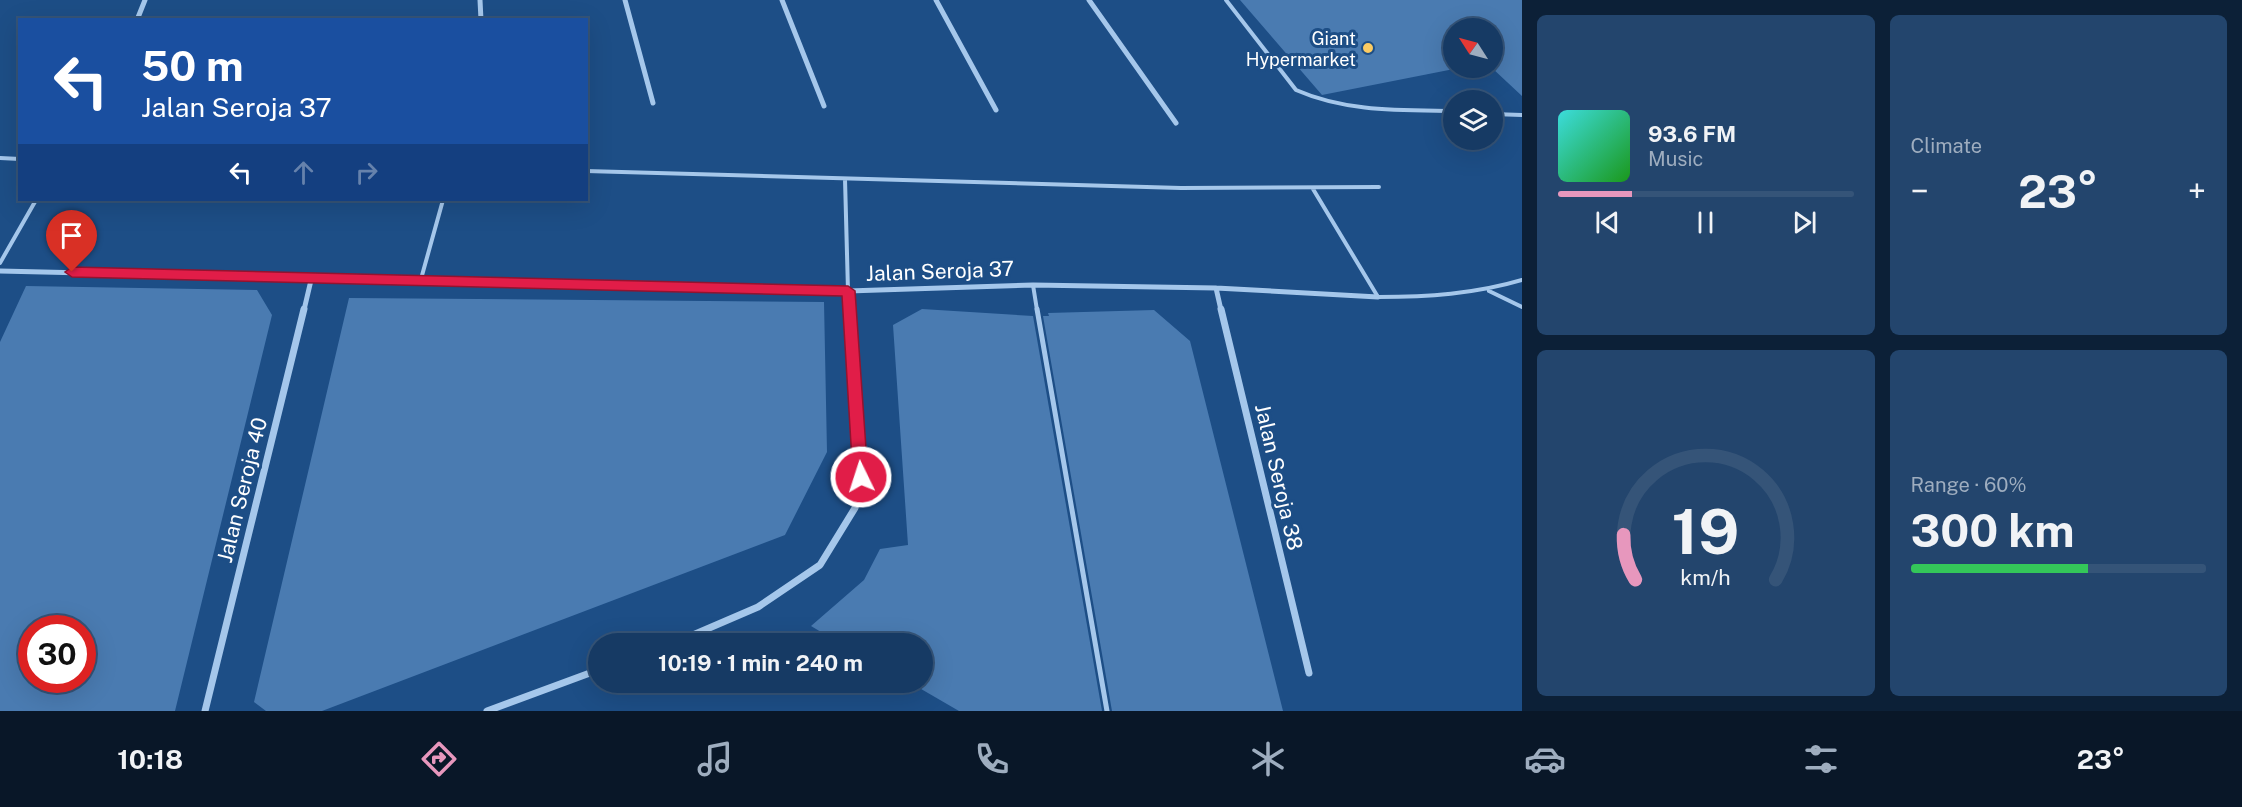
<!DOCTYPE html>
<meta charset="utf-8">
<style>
:root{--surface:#163a64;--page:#23456d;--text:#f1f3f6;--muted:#9eadbf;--line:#355478;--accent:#e797bd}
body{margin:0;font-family:"Public Sans",sans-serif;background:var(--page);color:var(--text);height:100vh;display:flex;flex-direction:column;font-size:22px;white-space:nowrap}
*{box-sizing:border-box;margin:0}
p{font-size:20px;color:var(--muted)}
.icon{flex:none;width:33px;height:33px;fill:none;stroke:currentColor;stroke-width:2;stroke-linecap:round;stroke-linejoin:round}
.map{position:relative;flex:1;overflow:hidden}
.side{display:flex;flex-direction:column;gap:15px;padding:15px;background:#0c2037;width:720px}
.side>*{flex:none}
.hud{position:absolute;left:18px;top:18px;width:570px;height:183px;border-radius:0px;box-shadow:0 6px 24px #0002,0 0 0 2px var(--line);background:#1a4fa0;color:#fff;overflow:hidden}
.needle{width:39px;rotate:306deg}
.controls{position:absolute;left:1443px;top:18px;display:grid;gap:12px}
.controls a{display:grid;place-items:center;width:60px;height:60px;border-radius:50%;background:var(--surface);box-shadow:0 6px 24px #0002,0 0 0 2px var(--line);font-size:30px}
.speed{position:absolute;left:18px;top:615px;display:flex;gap:12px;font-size:30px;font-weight:700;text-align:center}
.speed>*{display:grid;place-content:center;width:78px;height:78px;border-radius:50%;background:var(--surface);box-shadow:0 6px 24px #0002,0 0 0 2px var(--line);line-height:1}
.speed .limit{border:9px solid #d22;background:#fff;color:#111}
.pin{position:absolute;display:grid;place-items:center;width:51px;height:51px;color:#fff;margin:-62px -26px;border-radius:50% 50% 50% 0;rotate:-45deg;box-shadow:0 0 6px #0007}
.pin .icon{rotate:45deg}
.me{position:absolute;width:66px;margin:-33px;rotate:356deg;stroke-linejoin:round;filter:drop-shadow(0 0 4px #0008)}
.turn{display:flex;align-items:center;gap:21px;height:126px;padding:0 24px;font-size:27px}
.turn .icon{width:78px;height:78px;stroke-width:2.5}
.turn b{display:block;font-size:42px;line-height:51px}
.lanes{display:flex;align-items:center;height:57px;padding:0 24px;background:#0003;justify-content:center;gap:30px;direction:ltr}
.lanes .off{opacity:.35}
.big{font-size:45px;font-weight:700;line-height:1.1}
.side .card{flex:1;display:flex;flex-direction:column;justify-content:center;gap:9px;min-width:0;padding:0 21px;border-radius:9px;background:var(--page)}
.side .dial{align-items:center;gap:0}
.dial svg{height:156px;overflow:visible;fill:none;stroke:var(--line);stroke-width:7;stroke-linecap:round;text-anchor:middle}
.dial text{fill:var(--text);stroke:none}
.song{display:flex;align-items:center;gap:18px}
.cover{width:72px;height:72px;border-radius:9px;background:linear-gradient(135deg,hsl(180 70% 55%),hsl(120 70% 35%))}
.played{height:6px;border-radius:3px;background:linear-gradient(90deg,var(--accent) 25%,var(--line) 25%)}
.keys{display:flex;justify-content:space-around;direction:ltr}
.heat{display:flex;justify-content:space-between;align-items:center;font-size:33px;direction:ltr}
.charge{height:9px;border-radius:4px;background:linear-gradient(90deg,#34c759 60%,var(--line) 0)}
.side .tiles{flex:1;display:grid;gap:15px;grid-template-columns:repeat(2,1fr)}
.trip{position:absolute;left:588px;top:633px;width:345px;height:60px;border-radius:30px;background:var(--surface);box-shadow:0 6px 24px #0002,0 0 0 2px var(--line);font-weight:700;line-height:60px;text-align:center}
.tabs{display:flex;height:96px;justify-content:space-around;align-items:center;background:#091728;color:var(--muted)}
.tabs .icon{width:42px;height:42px}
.tabs .on{color:var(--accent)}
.tabs b{font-size:27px;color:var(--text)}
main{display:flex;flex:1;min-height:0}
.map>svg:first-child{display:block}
.building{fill:#4a7bb1;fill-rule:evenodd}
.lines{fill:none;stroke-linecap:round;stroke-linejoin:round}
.service-far1{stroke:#a5c7eb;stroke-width:4}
.service{stroke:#a5c7eb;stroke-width:5}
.minor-far1{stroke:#a5c7eb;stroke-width:5}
.minor{stroke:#a5c7eb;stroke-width:7}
.route{fill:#e11d48;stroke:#92132f;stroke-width:1.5}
.poi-dot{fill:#fbcb63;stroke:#1d4e86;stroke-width:2}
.labels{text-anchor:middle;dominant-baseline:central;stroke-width:6;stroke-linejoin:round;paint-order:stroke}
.far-poi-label{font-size:18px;fill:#fff;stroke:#1d4e86;text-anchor:end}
.street-label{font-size:21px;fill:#fff;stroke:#1d4e86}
</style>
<main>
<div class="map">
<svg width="1522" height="711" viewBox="0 0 1522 711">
<rect width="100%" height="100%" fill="#1d4e86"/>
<!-- building -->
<path class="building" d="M1240 0H1522V96L1492 68V28H1454V68H1459L1322 95Z
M26 286 257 290 272 315 175 711H0V342ZM32 628H82V680H32Z
M349 298 824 302 827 452 785 535 322 711H266L254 702Z
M922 309 1033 316 1102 711H959L909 682H922V644H841L811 626 864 580 880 549 908 545 893 325Z
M1154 310 1190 341 1283 711H1112L1043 316H1049L1048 313Z"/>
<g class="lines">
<!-- service-far1 -->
<path class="service-far1" d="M1226 0 1296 90C1346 112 1400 110 1454 111
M1492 114 1522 115
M0 158 20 159
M586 171 1181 188 1379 187
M845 179 848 291
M1313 189 1378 297C1427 297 1475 294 1522 280
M0 263 36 200
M421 279 443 200
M1033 285 1037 310
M1489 291 1522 307"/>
<!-- service -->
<path class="service" d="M1037 309 1107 711"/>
<!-- minor-far1 -->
<path class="minor-far1" d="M480 0 481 20
M625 0 653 103
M782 0 824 106
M936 0 996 110
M1089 0 1176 123
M137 20 145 0
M0 271 848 291 1033 285 1216 288 1378 297
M1216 288 1221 310
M848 291 849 310
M304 310 312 276"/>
<!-- minor -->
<path class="minor" d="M1221 309 1309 673
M672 644 758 607 820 565 855 508 861 477 849 309
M205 711 304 309
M487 711 598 670"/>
</g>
<!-- route -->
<path class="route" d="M72 267 848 286 855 291 868 477 866 482 861 484 856 482 853 477 842 296 72 277 65 272Z"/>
<!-- markers -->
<circle class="poi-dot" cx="1368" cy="48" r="6"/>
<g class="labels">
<!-- far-poi labels -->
<g class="far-poi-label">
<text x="1356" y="38">Giant<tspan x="1356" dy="21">Hypermarket</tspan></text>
</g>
<!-- street labels -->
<g class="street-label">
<text transform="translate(940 271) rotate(-2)">Jalan Seroja 37</text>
<text transform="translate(1279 477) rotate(77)">Jalan Seroja 38</text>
<text transform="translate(242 490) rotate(-76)">Jalan Seroja 40</text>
</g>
</g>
</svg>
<div class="controls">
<a><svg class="needle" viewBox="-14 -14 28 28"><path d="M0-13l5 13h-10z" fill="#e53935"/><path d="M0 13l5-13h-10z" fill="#9eadbf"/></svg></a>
<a><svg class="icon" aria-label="layers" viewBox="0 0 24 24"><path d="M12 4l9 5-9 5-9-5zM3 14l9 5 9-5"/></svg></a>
</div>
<div class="speed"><div class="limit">30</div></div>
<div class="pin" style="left:72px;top:272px;background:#d93025"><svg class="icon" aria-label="arrive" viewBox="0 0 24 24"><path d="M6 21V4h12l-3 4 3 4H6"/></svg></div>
<svg class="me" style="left:861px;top:477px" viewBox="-20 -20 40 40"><circle r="17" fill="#e11d48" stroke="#fff" stroke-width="3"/><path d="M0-11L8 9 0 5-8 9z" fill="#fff"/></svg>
<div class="trip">10:19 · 1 min · 240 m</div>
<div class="hud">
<div class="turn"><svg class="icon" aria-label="left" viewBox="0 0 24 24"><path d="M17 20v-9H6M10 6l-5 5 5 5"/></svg><div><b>50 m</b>Jalan Seroja 37</div></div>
<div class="lanes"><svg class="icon" aria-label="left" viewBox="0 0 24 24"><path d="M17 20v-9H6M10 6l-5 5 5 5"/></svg><svg class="icon off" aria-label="ahead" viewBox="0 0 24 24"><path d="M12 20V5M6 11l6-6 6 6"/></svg><svg class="icon off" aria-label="right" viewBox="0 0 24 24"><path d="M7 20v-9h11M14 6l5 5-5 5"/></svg></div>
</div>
</div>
<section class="side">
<div class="tiles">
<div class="card">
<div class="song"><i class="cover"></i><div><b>93.6 FM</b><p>Music</p></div></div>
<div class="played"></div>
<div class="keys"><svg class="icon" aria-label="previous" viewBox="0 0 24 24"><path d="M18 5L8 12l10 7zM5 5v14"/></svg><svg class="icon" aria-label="pause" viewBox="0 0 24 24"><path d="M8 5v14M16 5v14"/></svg><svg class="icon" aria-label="next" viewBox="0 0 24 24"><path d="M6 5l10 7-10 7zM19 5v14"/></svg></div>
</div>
<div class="card"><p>Climate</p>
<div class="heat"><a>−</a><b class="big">23°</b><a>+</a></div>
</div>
<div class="card dial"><svg viewBox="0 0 100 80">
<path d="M14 69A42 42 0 1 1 86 69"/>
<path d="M14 69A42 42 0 0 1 8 46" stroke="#e797bd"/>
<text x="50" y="56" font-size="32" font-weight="700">19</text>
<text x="50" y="72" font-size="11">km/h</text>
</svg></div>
<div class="card"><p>Range · 60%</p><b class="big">300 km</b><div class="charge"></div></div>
</div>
</section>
</main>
<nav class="tabs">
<b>10:18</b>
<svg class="icon on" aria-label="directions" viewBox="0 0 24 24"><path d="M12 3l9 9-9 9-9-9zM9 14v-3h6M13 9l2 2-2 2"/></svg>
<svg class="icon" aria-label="music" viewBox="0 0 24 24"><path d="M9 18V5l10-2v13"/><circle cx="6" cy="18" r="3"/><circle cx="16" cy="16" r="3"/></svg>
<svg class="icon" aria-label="phone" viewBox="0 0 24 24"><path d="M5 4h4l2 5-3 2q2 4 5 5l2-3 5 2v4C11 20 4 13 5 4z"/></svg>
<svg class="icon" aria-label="climate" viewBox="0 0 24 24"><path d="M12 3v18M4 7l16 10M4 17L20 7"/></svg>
<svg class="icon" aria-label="car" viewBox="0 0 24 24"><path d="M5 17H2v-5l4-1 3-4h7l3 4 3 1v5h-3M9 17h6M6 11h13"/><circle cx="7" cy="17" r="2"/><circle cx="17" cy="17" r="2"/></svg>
<svg class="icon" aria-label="filters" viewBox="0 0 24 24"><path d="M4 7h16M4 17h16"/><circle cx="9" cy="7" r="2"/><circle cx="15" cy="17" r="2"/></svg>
<b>23°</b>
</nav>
